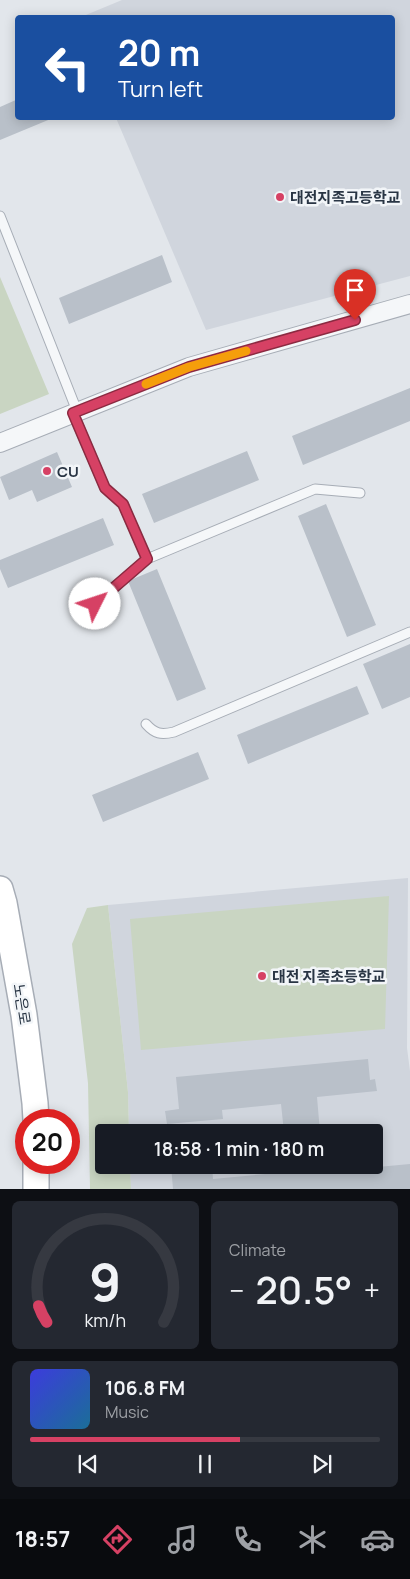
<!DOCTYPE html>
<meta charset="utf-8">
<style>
:root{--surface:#171b24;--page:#242831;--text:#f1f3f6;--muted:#9ea1a6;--line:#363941;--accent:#d64164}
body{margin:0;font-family:Manrope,"Noto Sans KR",sans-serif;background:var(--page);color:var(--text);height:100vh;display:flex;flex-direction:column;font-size:19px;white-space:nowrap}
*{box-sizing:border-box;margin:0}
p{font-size:16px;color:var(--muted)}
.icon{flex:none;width:28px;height:28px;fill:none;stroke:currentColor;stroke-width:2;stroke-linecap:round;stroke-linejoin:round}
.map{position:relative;height:1189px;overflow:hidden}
.side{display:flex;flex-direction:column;gap:12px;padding:12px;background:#0d0f14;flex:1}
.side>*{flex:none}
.banner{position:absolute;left:15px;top:15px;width:380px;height:105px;border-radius:5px;box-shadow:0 2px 12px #0003;background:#1a4fa0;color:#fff;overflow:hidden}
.speed{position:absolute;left:15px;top:1109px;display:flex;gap:10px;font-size:25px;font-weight:700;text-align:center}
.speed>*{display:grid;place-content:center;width:65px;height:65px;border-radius:50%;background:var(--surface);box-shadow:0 2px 12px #0003;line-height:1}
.speed .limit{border:8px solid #d22;background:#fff;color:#111}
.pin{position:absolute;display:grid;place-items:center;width:42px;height:42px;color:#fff;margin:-51px -21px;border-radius:50% 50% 50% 0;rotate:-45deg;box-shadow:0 0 5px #0007}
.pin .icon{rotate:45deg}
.me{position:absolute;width:55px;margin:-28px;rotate:49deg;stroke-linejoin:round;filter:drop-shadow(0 0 4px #0008)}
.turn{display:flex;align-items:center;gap:18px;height:105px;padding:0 20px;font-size:22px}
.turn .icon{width:65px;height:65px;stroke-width:2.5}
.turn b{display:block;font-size:35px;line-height:42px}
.big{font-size:38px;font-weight:600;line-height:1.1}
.side .card{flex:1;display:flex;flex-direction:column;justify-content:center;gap:8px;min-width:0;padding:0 18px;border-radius:8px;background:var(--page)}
.side .dial{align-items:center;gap:0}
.dial svg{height:130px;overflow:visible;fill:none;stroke:var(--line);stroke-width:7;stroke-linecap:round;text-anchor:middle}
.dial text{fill:var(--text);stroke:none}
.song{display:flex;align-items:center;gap:15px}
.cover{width:60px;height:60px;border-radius:8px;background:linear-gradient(135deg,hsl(240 70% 55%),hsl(200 70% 35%))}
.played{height:5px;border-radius:2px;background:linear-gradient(90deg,var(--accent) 60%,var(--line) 60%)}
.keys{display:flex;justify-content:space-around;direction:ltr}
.heat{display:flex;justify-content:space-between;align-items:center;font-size:28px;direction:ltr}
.side .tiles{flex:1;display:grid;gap:12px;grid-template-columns:1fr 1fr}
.card:last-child{grid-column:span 2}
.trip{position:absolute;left:95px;top:1124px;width:288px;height:50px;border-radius:5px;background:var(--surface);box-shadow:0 2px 12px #0003;font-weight:600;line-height:50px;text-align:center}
.tab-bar{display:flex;height:80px;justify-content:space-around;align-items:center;background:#090b0e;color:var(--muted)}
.tab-bar .icon{width:35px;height:35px}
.tab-bar .selected{color:var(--accent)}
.tab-bar b{font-size:22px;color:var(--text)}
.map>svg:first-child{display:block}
.built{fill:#d0d5dd}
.green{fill:#c9d5c2}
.building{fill:#b9c0c9}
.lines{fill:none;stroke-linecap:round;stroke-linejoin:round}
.lane-casing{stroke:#a7adb6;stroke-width:11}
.street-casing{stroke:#a7adb6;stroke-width:20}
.secondary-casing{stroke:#a7adb6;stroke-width:28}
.lane{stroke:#f5f7f9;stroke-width:9}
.street{stroke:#f5f7f9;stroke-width:18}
.secondary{stroke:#fff;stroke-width:25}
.route-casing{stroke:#8b2a41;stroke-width:12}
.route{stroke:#d64164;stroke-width:9}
.slow{stroke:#f59e0b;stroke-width:9}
.poi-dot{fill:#d64164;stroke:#f2f5f8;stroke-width:2}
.labels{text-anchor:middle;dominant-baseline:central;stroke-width:5;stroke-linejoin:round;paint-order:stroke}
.poi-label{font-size:15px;font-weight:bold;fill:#293544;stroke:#f2f5f8;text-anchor:start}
.street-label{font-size:15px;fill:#293544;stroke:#f2f5f8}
</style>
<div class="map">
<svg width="410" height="1189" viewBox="0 0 410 1189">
<rect width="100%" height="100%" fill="#e2e6eb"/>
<!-- built -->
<path class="built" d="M122 0H410V276L206 330 116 118H392V18L81 17Z
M408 878 407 1048 410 1071V1189H131L130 1165H374V1132H129L128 1092 108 905Z"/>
<!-- green -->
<path class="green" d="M0 277 49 394 0 414Z
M389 896 385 1029 141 1050 130 919Z
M108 905 128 1092 129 1132H104V1165H130L131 1189H90L88 1083 72 944 87 908Z"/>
<!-- building -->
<path class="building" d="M18 99V118H53L0 140V107Z
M162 255 172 282 69 324 59 298Z
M410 388V421L303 465 292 436Z
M247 451 259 480 154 523 142 494Z
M57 452 72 487 37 502 32 490 9 500 0 477Z
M326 504 376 625 347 637 298 516Z
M103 518 114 545 8 588 0 569V560Z
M157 569 206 689 177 701 128 581Z
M410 644V697L382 709 363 664Z
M357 686 369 714 248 764 237 735Z
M198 752 209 779 103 822 92 795Z
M368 1059 370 1080 375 1079 377 1091 317 1097 320 1132H284L281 1104 222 1110 223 1119 167 1124 165 1111 179 1109 176 1077Z
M410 1164V1189H173L171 1165H212L213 1179 287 1172V1165H323L324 1172Z"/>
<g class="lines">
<!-- lane casing -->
<g class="lane-casing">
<path id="lane" d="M0 216 77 411
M73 413 105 488 123 504 147 559 95 604
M147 559 315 489 360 493
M146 724C155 734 161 735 174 732L410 632"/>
</g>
<!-- street casing -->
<g class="street-casing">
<path id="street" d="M0 443 189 367 410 304"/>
</g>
<!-- secondary casing -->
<g class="secondary-casing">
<path id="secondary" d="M0 889 4 903 24 1015 35 1103 36 1120
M36 1162V1189"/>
</g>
<!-- lane -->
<use href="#lane" class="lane"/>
<!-- street -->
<use href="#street" class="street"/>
<!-- secondary -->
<use href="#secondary" class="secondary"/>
</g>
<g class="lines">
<!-- route casing -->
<g class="route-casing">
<path id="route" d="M95 604 147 559 123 504 105 488 73 413 189 367 355 320"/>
</g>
<!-- route -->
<use href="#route" class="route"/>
<!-- slow -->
<path class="slow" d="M146 384 189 367 246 351"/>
</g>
<!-- markers -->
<g class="poi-dot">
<circle cx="280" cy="197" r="5"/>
<circle cx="47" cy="471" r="5"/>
<circle cx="262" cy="976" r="5"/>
</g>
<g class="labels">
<!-- poi labels -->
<g class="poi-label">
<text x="290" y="197">대전지족고등학교</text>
<text x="57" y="471">CU</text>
<text x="272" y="976">대전 지족초등학교</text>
</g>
<!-- street labels -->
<g class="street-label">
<text transform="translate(22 1004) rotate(81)">노은로</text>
</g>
</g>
</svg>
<div class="speed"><div class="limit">20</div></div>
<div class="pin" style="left:355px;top:320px;background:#d93025"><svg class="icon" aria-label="arrive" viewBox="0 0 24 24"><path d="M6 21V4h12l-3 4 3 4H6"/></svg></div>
<svg class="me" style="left:95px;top:604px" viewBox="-20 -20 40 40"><circle r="19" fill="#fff"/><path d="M0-13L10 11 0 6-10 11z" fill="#d64164"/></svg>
<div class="trip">18:58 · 1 min · 180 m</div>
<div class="banner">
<div class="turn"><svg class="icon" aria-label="left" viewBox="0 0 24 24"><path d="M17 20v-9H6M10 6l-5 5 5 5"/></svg><div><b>20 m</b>Turn left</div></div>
</div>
</div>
<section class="side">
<div class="tiles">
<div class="card dial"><svg viewBox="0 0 100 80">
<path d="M14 69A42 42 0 1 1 86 69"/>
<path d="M14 69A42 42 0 0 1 9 59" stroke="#d64164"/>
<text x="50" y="56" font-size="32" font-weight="700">9</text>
<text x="50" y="72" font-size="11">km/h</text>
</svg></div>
<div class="card"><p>Climate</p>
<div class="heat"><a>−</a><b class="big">20.5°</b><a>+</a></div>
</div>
<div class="card">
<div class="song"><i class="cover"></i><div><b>106.8 FM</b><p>Music</p></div></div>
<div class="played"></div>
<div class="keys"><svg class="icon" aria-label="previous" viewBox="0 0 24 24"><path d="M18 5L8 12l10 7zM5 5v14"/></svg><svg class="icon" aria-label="pause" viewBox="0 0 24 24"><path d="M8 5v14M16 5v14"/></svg><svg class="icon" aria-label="next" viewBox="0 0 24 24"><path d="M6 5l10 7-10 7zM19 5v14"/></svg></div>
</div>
</div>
</section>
<nav class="tab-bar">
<b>18:57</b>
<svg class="icon selected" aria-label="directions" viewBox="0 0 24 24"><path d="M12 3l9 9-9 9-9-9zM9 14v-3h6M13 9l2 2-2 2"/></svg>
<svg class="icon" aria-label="music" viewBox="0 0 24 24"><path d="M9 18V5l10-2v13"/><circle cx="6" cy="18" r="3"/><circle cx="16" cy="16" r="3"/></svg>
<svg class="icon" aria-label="phone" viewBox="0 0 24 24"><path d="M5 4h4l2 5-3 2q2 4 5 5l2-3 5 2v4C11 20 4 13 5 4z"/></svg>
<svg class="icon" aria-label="climate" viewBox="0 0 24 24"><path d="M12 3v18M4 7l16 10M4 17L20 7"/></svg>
<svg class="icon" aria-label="car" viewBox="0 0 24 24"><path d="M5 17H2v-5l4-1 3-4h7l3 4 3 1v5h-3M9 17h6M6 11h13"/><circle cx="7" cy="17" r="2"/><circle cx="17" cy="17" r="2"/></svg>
</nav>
